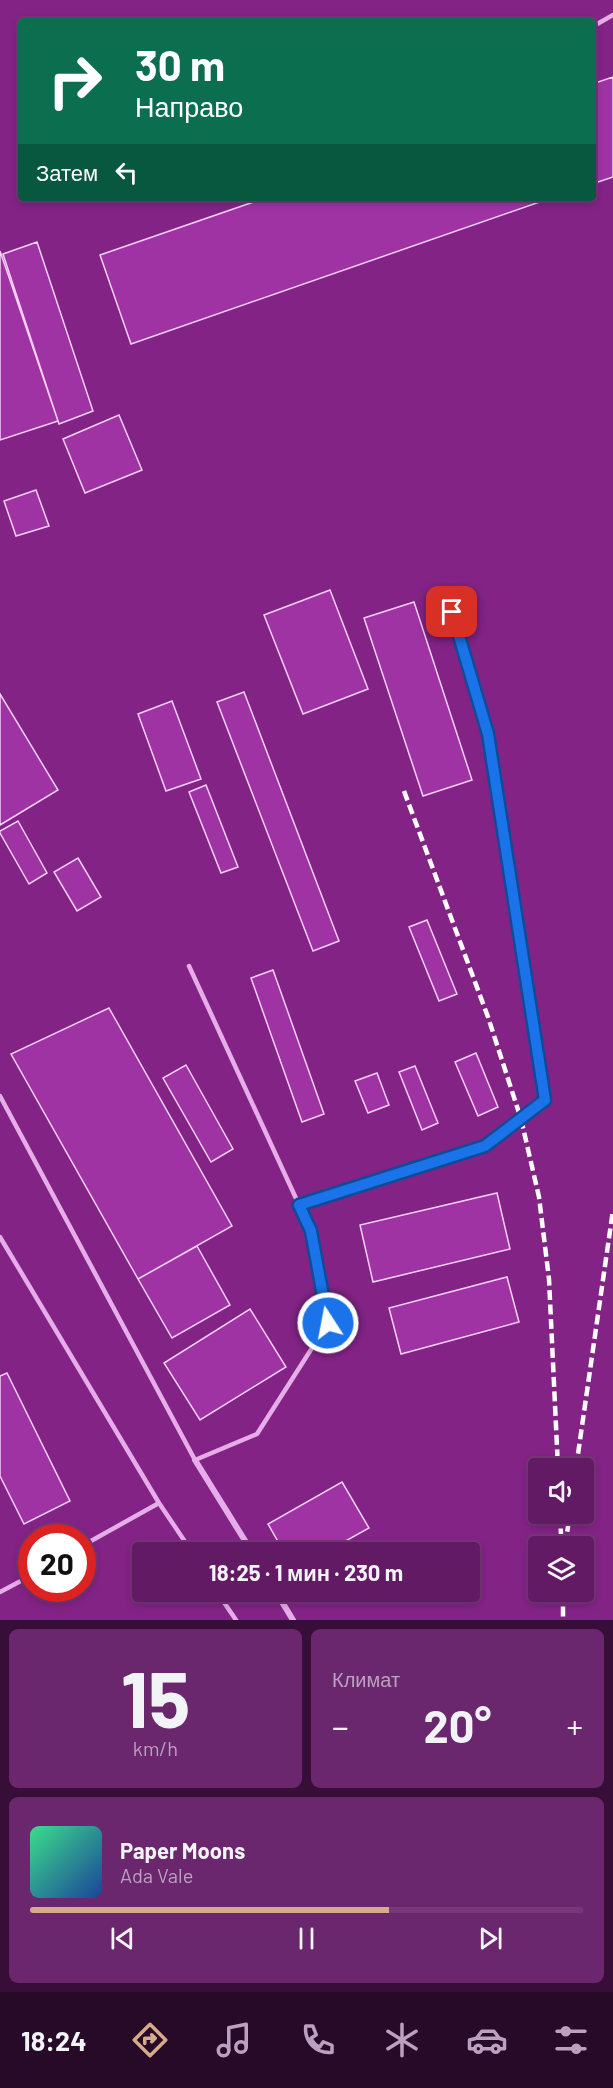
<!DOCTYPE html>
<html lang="ru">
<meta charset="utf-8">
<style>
:root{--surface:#621a64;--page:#6b276d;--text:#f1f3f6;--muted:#bba1bf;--line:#763878;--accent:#d6ab8b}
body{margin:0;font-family:Barlow,sans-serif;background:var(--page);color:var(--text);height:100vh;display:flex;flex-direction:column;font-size:22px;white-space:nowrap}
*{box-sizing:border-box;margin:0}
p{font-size:20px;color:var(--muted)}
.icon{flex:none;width:33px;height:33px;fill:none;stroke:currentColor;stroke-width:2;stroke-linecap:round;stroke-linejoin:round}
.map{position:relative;height:1620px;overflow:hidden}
.drawer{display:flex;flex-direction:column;gap:9px;padding:9px;background:#360e37;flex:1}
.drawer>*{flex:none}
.hud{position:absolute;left:18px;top:18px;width:578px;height:183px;border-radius:6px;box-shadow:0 3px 9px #0003,0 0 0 2px var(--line);background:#0b6e4f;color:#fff;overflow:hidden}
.fabs{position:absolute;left:528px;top:1458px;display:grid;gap:12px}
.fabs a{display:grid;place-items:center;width:66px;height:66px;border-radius:6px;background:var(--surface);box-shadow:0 3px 9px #0003,0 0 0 2px var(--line);font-size:30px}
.speed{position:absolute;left:18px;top:1524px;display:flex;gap:12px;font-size:30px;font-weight:700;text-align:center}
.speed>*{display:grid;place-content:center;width:78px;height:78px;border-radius:50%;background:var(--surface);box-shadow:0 3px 9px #0003,0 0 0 2px var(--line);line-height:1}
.speed .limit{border:9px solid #d22;background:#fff;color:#111}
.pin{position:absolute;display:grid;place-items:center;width:51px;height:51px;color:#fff;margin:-26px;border-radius:12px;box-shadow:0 3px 9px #0006}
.me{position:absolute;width:66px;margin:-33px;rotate:349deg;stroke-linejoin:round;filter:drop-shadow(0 0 4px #0008)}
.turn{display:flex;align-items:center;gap:21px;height:126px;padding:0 18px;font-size:27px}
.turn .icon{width:78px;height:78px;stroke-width:2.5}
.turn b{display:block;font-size:42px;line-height:51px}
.then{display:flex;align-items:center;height:57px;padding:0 18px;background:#0003;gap:12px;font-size:22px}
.big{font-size:45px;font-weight:700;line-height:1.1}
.drawer .card{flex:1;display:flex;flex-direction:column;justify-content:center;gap:9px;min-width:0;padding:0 21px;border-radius:9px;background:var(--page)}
.drawer .dial{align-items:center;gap:0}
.dial b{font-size:78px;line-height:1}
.song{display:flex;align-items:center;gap:18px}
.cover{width:72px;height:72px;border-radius:9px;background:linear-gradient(135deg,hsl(150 70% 55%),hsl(220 70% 35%))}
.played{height:6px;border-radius:3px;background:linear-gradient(90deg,var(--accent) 65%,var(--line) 65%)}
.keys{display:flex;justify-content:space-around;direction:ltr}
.heat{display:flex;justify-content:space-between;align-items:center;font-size:33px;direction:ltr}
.drawer .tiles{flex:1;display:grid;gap:9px;grid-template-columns:1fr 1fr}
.card:last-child{grid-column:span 2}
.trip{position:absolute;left:132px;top:1542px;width:348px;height:60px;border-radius:6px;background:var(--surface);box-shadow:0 3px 9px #0003,0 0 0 2px var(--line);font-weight:700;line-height:60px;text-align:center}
.tabs{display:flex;height:96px;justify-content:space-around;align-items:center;background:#270a28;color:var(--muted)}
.tabs .icon{width:42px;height:42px}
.tabs .active{color:var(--accent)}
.tabs b{font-size:27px;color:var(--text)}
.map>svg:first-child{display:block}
.building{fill:#9f33a3;stroke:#f5d1f7;stroke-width:1.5}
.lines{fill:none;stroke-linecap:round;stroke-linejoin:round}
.service{stroke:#e6ade9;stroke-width:4.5}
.minor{stroke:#e6ade9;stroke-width:6}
.rail{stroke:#fff;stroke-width:4.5;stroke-dasharray:10 4.5;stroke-linecap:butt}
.route-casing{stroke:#114b97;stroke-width:15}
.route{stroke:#1a73e8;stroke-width:10}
</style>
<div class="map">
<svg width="613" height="1620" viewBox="0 0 613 1620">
<rect width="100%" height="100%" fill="#832386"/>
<!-- building -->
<path class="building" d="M613 77V177L592 184V84Z
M265 198H551L131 344 100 255Z
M37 242 93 411 59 424 3 254Z
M0 251 58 421 0 440Z
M119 415 142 470 85 493 63 439Z
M36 490 49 526 16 536 4 501Z
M330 590 368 689 303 714 264 615Z
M414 602 472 780 423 796 364 618Z
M244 692 339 941 313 951 217 702Z
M0 694 58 790 0 825Z
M172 701 201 779 166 791 138 714Z
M206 785 238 867 221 873 189 792Z
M18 821 47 873 29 884 0 833V831Z
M78 858 101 897 77 911 54 872Z
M427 920 457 994 439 1001 409 927Z
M273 970 324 1114 302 1122 251 978Z
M109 1008 232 1226 138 1279 11 1054Z
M476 1053 498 1107 478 1116 455 1062Z
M186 1065 233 1149 211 1162 163 1078Z
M415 1066 438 1123 422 1130 399 1072Z
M377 1073 389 1105 368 1113 355 1081Z
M497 1193 510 1249 373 1282 360 1225Z
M197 1246 230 1305 172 1338 138 1279Z
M507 1277 519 1322 401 1354 389 1308Z
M250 1309 286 1367 200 1420 164 1363Z
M7 1373 70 1501 24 1524 0 1476V1376Z
M342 1482 369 1528 326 1552H284L268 1524Z"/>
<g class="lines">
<!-- service -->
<path class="service" d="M592 27 613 15
M0 1096 195 1460 257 1434 328 1323 311 1231 189 966
M299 1205 485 1146 545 1100 488 734 446 591
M0 1237 159 1503 192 1552
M82 1546 159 1503
M0 1592 32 1575
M217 1592 236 1620"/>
<!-- minor -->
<path class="minor" d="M195 1460 252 1552
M276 1592 293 1620"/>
<!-- rail -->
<path class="rail" d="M404 791 488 1017 521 1119 539 1197 549 1279 558 1468
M576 1468 613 1210
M560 1514 561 1535
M565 1546 570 1514
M563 1592V1620"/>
</g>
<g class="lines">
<!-- route casing -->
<g class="route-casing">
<path id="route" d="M328 1323 311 1231 299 1205 485 1146 545 1100 488 734 452 612"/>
</g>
<!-- route -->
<use href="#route" class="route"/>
</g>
</svg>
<div class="fabs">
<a><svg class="icon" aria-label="sound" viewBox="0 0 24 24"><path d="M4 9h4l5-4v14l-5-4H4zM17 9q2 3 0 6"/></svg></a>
<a><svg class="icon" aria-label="layers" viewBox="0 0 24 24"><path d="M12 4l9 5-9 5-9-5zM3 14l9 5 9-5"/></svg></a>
</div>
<div class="speed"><div class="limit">20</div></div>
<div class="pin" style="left:452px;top:612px;background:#d93025"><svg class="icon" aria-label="arrive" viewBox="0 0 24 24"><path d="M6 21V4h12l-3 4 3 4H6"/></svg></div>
<svg class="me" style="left:328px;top:1323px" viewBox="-20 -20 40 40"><circle r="17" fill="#1a73e8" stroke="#fff" stroke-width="3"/><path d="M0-11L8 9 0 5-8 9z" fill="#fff"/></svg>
<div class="trip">18:25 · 1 мин · 230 m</div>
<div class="hud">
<div class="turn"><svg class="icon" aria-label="right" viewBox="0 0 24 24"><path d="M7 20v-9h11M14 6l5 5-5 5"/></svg><div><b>30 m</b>Направо</div></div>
<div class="then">Затем<svg class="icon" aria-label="left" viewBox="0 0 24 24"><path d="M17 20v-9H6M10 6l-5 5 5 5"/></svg></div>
</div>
</div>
<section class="drawer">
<div class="tiles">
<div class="card dial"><b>15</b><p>km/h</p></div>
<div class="card"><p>Климат</p>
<div class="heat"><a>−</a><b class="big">20°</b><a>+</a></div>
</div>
<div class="card">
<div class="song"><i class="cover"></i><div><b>Paper Moons</b><p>Ada Vale</p></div></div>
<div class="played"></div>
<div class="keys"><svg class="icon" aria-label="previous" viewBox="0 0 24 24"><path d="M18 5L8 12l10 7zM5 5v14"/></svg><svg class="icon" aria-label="pause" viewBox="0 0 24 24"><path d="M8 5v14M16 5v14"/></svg><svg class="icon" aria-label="next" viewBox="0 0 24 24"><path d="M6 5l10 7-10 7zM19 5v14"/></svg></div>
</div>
</div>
</section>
<nav class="tabs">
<b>18:24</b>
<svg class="icon active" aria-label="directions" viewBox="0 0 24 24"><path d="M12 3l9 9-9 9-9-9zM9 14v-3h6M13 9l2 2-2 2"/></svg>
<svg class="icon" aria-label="music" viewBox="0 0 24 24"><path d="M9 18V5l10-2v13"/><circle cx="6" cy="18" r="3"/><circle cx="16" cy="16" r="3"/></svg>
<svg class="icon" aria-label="phone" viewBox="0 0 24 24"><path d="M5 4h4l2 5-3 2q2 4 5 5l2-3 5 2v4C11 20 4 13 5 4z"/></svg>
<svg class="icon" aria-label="climate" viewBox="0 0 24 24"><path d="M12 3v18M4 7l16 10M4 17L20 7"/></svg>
<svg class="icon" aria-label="car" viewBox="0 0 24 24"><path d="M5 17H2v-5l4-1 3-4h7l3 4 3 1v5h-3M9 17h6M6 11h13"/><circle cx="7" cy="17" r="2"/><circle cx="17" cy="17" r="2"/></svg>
<svg class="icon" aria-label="filters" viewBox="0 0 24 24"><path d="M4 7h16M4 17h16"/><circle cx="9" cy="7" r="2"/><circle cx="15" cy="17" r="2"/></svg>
</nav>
